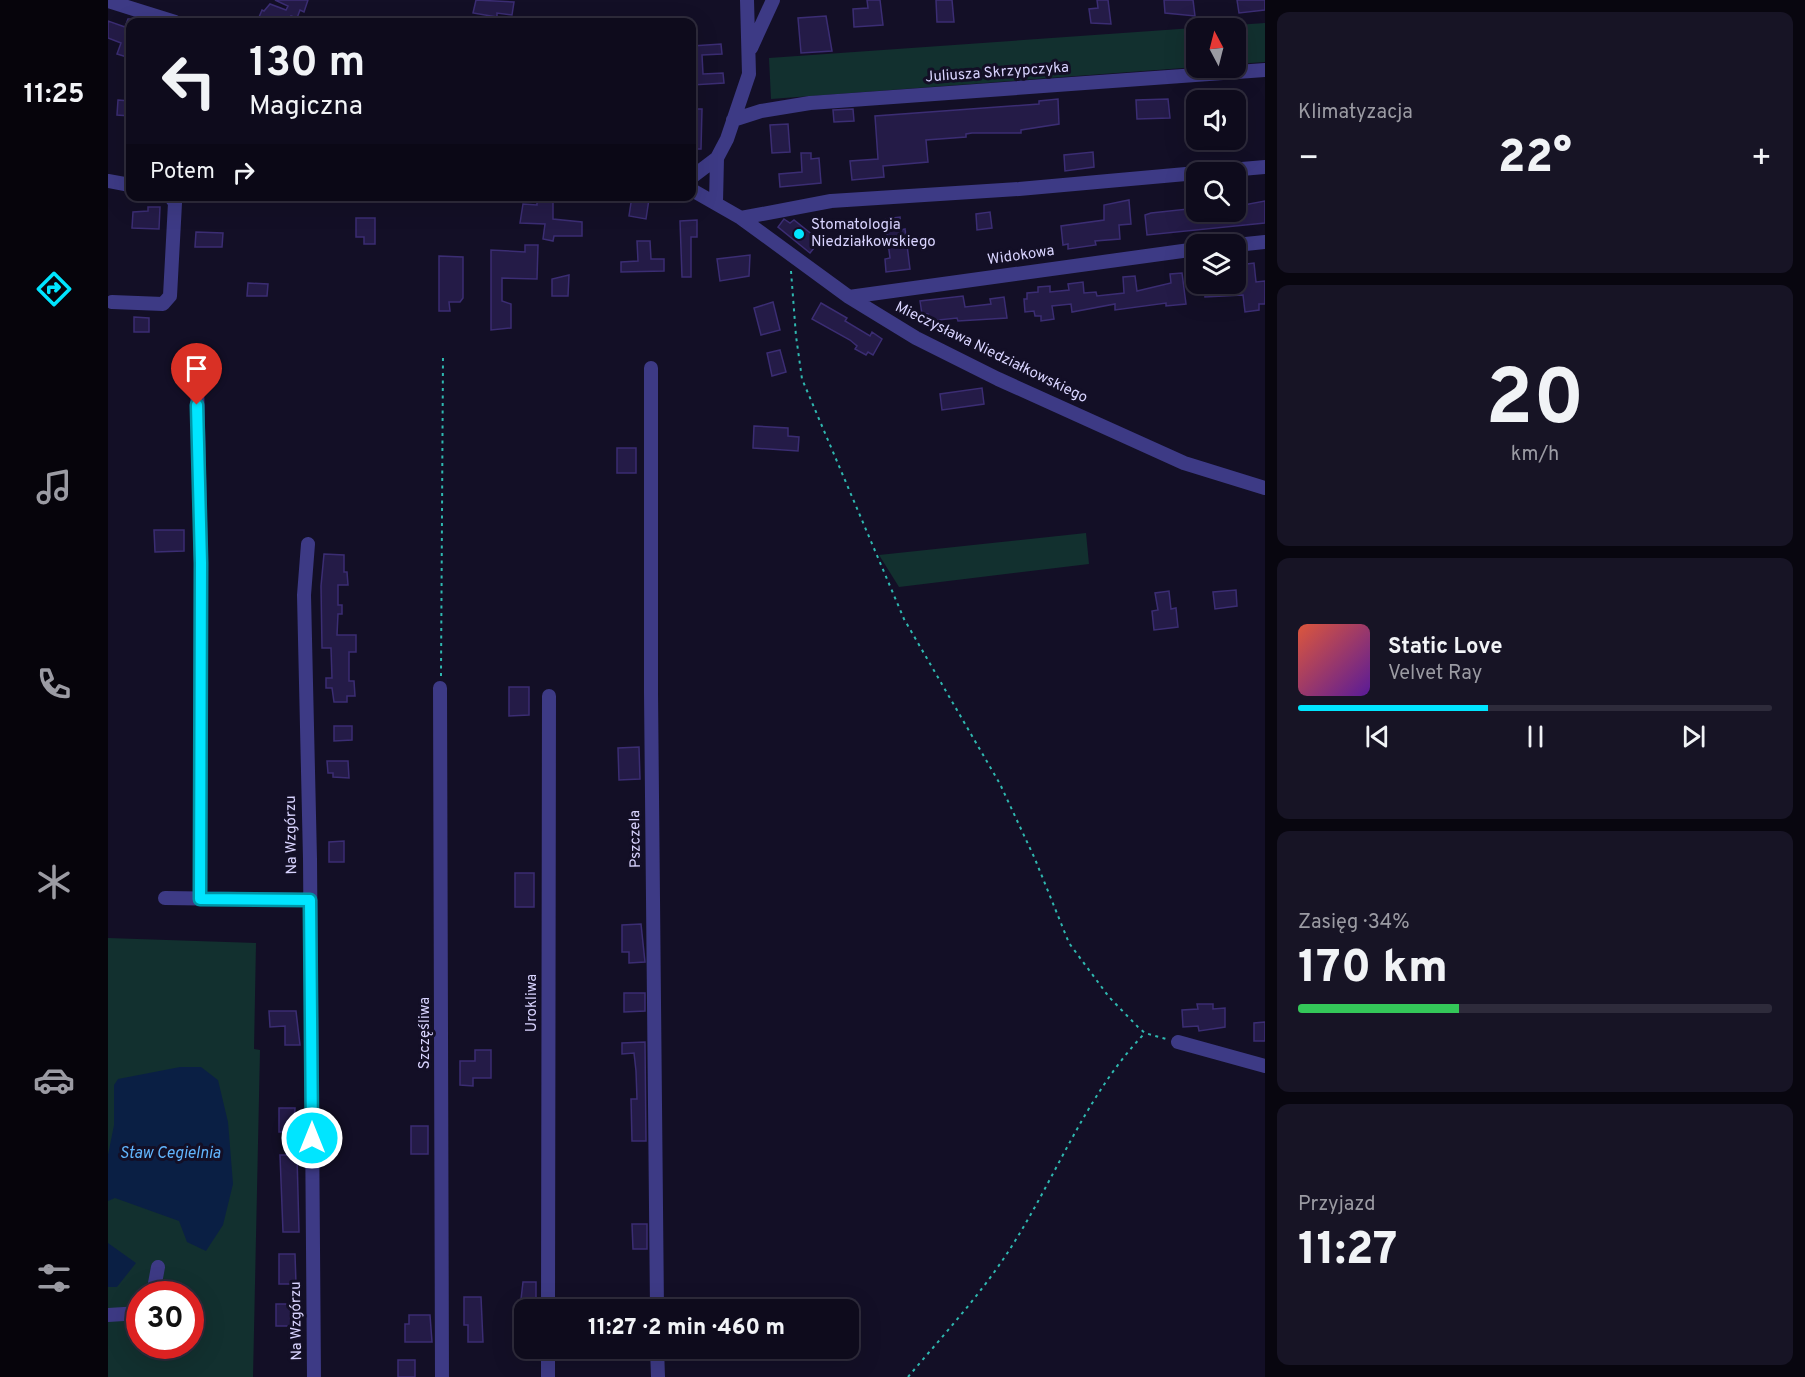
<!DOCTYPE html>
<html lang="pl">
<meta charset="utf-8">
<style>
:root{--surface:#0e0b1c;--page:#171425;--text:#f1f3f6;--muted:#9b9ba3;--line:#2e2b3b;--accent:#00e5ff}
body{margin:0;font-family:Overpass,sans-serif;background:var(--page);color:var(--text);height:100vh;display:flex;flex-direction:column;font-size:22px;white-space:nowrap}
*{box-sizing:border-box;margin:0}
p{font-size:20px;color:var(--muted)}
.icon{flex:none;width:33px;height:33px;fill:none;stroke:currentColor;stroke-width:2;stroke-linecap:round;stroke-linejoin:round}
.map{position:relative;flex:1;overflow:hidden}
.panel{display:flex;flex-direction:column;gap:12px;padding:12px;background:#08060f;width:540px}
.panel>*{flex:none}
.guide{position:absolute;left:18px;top:18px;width:570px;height:183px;border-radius:12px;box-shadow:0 6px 24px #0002,0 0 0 2px var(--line);background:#0e0b1c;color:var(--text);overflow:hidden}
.needle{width:39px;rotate:353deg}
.controls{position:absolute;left:1078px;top:18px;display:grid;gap:12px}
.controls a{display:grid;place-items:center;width:60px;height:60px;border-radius:12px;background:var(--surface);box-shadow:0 6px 24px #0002,0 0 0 2px var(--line);font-size:30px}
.speed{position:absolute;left:18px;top:1281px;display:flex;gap:12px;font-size:30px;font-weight:700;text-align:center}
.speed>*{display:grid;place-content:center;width:78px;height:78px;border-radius:50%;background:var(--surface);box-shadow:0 6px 24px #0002,0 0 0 2px var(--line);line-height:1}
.speed .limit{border:9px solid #d22;background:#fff;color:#111}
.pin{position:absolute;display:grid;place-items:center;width:51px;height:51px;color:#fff;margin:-62px -26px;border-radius:50% 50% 50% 0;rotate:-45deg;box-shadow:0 0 6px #0007}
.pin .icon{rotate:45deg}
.me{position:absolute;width:66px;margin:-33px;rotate:0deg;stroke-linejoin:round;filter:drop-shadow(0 0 4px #0008)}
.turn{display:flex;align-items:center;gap:21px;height:126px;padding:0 24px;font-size:27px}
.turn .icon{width:78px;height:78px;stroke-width:2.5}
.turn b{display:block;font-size:42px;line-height:51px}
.then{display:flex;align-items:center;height:57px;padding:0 24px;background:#0003;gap:12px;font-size:22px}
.big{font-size:45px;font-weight:800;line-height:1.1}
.panel .card{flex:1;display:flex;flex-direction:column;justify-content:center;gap:9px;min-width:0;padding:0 21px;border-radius:12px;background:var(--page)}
.panel .dial{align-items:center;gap:0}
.dial b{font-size:78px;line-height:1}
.song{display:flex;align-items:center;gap:18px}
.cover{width:72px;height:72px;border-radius:9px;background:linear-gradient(135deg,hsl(10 70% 55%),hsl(270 70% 35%))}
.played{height:6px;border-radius:3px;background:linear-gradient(90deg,var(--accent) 40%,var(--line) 40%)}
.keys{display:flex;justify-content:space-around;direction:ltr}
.heat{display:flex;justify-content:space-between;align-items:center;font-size:33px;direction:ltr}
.charge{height:9px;border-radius:4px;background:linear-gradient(90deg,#34c759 34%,var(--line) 0)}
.trip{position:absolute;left:406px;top:1299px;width:345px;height:60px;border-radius:12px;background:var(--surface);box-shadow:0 6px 24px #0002,0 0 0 2px var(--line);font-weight:800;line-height:60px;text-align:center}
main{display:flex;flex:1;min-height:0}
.tab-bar{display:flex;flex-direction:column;width:108px;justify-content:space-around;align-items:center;background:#06040b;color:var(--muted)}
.tab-bar .icon{width:42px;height:42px}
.tab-bar .current{color:var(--accent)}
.tab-bar b{font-size:27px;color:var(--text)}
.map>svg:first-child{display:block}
.green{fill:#12302f;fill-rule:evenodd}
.water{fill:#0a1f44}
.building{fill:#241b47;stroke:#3b2d73;stroke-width:1.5}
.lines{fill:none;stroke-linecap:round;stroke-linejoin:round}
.path{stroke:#2fb8b0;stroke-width:2;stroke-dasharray:3 4.5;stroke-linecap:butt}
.minor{stroke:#3d3a85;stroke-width:14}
.route-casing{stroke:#0095a6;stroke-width:15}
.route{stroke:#00e5ff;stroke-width:10}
.poi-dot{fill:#00e5ff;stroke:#130f26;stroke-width:2}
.labels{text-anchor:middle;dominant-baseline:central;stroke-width:6;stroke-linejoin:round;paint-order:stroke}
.street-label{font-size:15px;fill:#d9d4ff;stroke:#130f26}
.poi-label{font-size:15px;fill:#d9d4ff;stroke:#130f26;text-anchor:start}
.water-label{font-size:16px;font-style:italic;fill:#62b6ff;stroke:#130f26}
</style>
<main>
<nav class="tab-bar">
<b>11:25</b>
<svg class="icon current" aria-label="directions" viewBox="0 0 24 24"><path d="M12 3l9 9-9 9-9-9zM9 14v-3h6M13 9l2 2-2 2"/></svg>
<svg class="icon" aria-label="music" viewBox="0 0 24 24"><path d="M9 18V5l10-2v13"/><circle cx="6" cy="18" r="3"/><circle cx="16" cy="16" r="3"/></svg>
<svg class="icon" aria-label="phone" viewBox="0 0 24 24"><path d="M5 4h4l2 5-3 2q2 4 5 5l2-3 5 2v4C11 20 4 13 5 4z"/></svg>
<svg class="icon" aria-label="climate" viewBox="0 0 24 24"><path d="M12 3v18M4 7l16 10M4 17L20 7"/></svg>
<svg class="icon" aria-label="car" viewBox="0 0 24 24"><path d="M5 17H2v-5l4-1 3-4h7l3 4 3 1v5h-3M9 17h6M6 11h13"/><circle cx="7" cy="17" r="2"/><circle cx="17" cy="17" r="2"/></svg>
<svg class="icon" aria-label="filters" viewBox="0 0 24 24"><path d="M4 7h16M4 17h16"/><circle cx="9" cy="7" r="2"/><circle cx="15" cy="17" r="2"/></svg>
</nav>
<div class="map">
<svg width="1157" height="1377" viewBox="0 0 1157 1377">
<rect width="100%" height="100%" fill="#130f26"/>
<!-- green -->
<path class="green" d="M1157 23V62L1128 64V28H1089V67L663 99 661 58Z
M978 533 981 564 791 587 771 555Z
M0 938 148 943 146 1049 152 1050 145 1377H0ZM32 1294H82V1346H32Z"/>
<!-- water -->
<path class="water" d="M72 1067H93L110 1080 120 1122 125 1184 115 1225 98 1251 79 1242 71 1221 7 1198 0 1201V1155L6 1125V1085L10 1079Z
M0 1243 28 1263 9 1287H0Z"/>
<!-- building -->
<path class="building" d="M167 0H200L196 12 192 10 189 18 183 16 181 22H149L154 10 156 11 162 4 178 10 180 6Z
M368 0 406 2 404 15 389 13V17L365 13Z
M759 0H772L775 25 746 27 745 9 760 8Z
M828 0H844L846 22H829Z
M989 0H1000L1003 24 983 23 981 9 990 8Z
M1056 0H1085L1087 16 1057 13Z
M1129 0H1157V10L1131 13Z
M718 16 724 51 693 53 690 18Z
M20 19H22V58L9 54 13 43 0 38V21L17 27Z
M613 44 614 54 594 55 595 74 615 73 616 83 584 85V46Z
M950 99 951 124 913 130V133H864L858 134V137L818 140 820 162 775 166 776 177 744 180 742 161 770 159 767 116 931 104V101Z
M1060 99 1062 118 1029 119 1028 100Z
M10 100 22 101V116L9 115Z
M584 109H594L593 149H584Z
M745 109 746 121 726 122 725 110Z
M680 124 682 152 664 153 662 125Z
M985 152 986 167 957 171 956 155Z
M693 153H703V159L711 158 713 183 672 187 671 174 694 172Z
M429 196H445V219L474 222V236H446L445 241 435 239 437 224 412 223 415 204 429 205Z
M524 196 541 199 538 219 521 216Z
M1021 200 1023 224 1011 225 1012 239 987 241 988 245 960 249V244L955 245 953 226 996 220V205Z
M1157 201V223L1039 235 1037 215 1043 213 1089 208V212H1130V206Z
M40 207H52L51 229 24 228 25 212 40 211Z
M882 212 884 228 869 230 868 214Z
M792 217 793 230 797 229 802 269 778 272 777 259 782 258 777 219Z
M248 218H267V244H256V237H248Z
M676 219 682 223 686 220 706 236 704 238 710 243 702 253 670 227Z
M589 220V237H583V277H574L572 221Z
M88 232 115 233 114 247H87Z
M529 241H542L543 259H556V271L513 272V262L530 261Z
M417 245H430L429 279 394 278V301L403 304V328L383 330V250L417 252Z
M642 255 641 276 612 281 609 259Z
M331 256 355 257V298L352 302H341L342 311H331Z
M1146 263 1148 282 1157 281V304H1151V310L1137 312 1135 295 1097 297 1096 284H1133L1131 265Z
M1074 273 1078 304 1058 306V303L1007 310V304L964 312 963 304 944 306 946 319 933 321V316H927L926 311 917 312 916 299H919V293L930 292V287L942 286V292L961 290 960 284 975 282 976 293 988 292 989 296 1016 293 1015 277 1027 276 1029 291 1063 283 1062 274Z
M461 275 460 296H444V279Z
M140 283 160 284 159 296H139Z
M855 296 857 307 883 304 882 299 896 297 899 318 850 321 849 318 821 321 820 314H814L812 301Z
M665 302 672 330 653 335 646 308Z
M713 303 739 318 737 321 762 336 764 332 774 339 765 355 760 352 758 355 747 349 749 346 742 340 704 319Z
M26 317 41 318V332H26Z
M672 350 678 372 664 376 659 353Z
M874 388 876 404 834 410 832 394Z
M646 426 680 428V436L691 437 690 451 645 448Z
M509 448H528V473H509Z
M46 530H76V551L47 552Z
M216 554 236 555V572H239L240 585H230V605H234V614H230L229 635H248V652H241V681H246L247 696H239V702H226L224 688H218V678H224L223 648H214L213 586Z
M1128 590 1129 606 1107 609 1105 592Z
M1061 591 1063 609 1068 608 1070 627 1046 630 1044 611 1050 610 1047 593Z
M401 687H421V715L401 716Z
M226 726H244V740L226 741Z
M531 747 532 779 511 780 510 748Z
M219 761H240L241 778 225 777V773H220Z
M236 841V862H221V842Z
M407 873H426V907H407Z
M533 924 537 962 521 963V952H514V925Z
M516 993H537V1011L516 1012Z
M1089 1004H1105V1009L1117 1008V1027L1091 1031 1090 1026 1075 1027 1074 1010 1090 1009Z
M161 1011H188L192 1045H177V1026L162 1027Z
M1157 1022V1041H1146V1023Z
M537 1042 538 1141H524L523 1099H529L528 1071 526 1053 514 1054V1043Z
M367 1050H383V1078H365V1086L352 1085V1061H367Z
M171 1108H187L186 1132H171Z
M303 1126H320V1154H303Z
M172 1155H189L191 1232H175Z
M524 1224H539V1249H525Z
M171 1254H187L188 1284H171Z
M415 1282H428V1308H412Z
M356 1297H373L375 1342H360V1325H356Z
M168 1304H186V1326H168Z
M301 1315H322L324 1342H297V1324H301Z
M290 1360H307V1377H290Z"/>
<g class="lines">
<!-- path -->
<path class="path" d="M683 271 688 336 694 379 796 619 892 784 927 859 961 943 1001 997 1030 1027 1037 1033 1058 1039
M333 676 335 354
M800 1377C837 1333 877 1290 907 1241 950 1172 980 1092 1037 1033"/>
<!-- minor -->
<path class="minor" d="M0 1 67 22
M643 48 665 0
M625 120 653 111 702 103 1157 70
M1099 172 1157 167
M584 177 609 158 619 139 641 74 639 0
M0 181 22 185
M584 190 633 218 741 297 808 338 890 379 1076 463 1157 488
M608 202 609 158
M633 218 723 201 911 189 1089 173
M1128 245 1157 242
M741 297 1089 249
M4 302 55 304 62 296 67 203 62 196
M543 368V693L549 1310
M89 382 93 563 92 899
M200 544 196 595 202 859 206 1377
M332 688 334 1377
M57 898 202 900
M1070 1042 1157 1066
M45 1294 50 1267
M440 1310 441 696
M0 1315 32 1313
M549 1348 550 1377
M440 1377V1348"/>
</g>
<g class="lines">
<!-- route casing -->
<g class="route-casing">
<path id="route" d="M89 405 93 563 92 899 202 900 204 1138"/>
</g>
<!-- route -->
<use href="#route" class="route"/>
</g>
<!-- markers -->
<circle class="poi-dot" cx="691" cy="234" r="6"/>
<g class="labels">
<!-- street labels -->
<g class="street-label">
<text transform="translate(889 73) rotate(-4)">Juliusza Skrzypczyka</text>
<text transform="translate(913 256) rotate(-8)">Widokowa</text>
<text transform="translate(883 353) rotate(26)">Mieczysława Niedziałkowskiego</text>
<text transform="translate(184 835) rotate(-91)">Na Wzgórzu</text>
<text transform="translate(528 839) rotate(-91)">Pszczela</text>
<text transform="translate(424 1003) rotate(-90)">Urokliwa</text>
<text transform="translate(317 1033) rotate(-90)">Szczęśliwa</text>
<text transform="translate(189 1321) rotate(-91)">Na Wzgórzu</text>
</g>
<!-- poi labels -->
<g class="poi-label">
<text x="703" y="225">Stomatologia<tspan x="703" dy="17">Niedziałkowskiego</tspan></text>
</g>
<!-- water labels -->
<g class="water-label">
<text x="62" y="1154">Staw Cegielnia</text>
</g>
</g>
</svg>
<div class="controls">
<a><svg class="needle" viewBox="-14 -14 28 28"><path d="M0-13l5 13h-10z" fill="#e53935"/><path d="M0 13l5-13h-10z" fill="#9b9ba3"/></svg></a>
<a><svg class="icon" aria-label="sound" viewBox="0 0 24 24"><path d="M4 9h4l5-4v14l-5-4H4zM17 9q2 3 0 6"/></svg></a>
<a><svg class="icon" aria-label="search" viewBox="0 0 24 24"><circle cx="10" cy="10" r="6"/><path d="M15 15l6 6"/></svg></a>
<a><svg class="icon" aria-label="layers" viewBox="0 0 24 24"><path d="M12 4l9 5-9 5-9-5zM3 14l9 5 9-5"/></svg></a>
</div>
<div class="speed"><div class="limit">30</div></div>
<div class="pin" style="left:89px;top:405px;background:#d93025"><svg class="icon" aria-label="arrive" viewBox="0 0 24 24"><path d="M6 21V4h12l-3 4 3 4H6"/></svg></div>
<svg class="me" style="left:204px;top:1138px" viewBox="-20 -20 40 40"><circle r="17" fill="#00e5ff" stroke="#fff" stroke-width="3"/><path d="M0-11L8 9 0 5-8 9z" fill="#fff"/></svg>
<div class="trip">11:27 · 2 min · 460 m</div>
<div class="guide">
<div class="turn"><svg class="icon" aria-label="left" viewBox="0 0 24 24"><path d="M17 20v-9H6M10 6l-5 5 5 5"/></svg><div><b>130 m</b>Magiczna</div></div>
<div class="then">Potem<svg class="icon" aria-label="right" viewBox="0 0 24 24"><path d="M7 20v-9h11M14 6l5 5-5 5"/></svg></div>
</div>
</div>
<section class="panel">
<div class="card"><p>Klimatyzacja</p>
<div class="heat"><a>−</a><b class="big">22°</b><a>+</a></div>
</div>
<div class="card dial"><b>20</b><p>km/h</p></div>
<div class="card">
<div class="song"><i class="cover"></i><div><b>Static Love</b><p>Velvet Ray</p></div></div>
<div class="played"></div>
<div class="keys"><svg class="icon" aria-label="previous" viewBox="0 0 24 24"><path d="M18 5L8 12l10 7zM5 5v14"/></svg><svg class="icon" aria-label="pause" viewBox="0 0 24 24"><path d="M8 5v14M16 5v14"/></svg><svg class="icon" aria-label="next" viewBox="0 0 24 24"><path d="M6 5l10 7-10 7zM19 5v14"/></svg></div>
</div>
<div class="card"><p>Zasięg · 34%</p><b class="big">170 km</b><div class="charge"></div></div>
<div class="card"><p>Przyjazd</p><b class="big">11:27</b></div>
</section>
</main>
